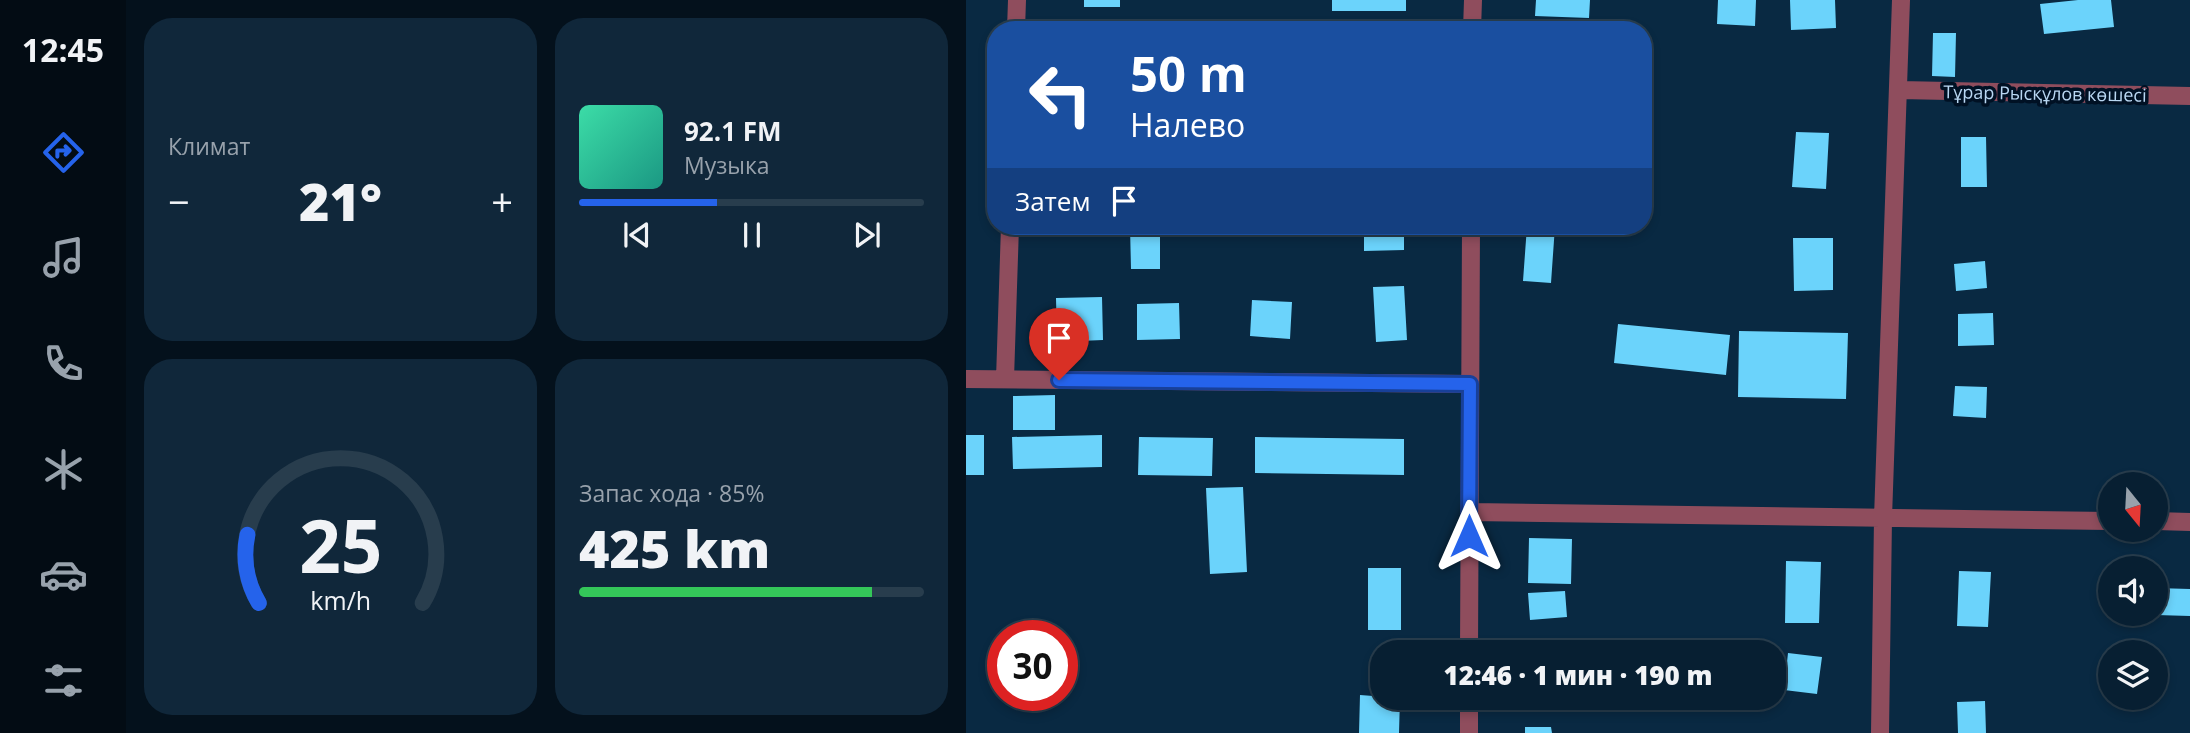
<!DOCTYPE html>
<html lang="ru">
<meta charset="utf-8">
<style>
:root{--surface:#071f32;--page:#10273a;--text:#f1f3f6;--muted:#98a2ac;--line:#283d4d;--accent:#2563eb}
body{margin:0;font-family:"Open Sans",sans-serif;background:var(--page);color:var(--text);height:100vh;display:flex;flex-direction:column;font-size:26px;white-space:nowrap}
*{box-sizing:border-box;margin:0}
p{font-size:23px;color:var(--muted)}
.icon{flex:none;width:38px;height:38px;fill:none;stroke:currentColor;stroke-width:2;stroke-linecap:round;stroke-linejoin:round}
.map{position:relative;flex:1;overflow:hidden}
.panel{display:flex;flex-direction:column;gap:18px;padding:18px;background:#04111c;width:840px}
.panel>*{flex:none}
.banner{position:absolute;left:21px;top:21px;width:665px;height:214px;border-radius:28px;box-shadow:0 4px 10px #0003,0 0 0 2px var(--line);background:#1a4fa0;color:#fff;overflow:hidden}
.needle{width:46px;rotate:162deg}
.controls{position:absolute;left:1132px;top:472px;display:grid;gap:14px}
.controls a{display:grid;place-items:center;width:70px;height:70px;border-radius:50%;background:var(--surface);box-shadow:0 4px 10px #0003,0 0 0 2px var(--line);font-size:35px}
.speed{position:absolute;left:21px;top:620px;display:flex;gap:14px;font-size:35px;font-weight:700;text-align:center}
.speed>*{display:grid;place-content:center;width:91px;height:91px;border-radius:50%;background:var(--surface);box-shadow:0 4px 10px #0003,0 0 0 2px var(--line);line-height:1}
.speed .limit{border:10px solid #d22;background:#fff;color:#111}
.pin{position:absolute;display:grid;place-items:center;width:60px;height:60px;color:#fff;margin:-72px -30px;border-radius:50% 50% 50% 0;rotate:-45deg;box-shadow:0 0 7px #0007}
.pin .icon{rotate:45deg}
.me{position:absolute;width:77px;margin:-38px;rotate:0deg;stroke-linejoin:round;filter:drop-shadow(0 0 5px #0008)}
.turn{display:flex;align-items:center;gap:24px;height:147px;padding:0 28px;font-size:32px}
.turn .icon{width:91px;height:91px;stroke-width:2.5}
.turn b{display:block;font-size:49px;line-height:60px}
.then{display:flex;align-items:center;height:66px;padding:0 28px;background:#0003;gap:14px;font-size:26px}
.big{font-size:52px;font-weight:800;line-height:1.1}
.panel .card{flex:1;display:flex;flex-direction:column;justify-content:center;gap:10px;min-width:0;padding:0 24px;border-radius:28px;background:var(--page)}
.panel .dial{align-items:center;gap:0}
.dial svg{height:182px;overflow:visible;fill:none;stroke:var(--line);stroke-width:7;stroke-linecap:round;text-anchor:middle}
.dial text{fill:var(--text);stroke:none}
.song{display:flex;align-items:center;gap:21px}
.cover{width:84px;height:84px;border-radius:10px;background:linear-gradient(135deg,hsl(160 70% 55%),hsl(170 70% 35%))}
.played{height:7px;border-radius:4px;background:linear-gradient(90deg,var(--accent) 40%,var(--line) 40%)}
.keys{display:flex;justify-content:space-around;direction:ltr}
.heat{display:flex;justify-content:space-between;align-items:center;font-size:38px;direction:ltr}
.charge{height:10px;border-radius:5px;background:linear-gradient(90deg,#34c759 85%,var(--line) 0)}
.panel .tiles{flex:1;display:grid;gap:18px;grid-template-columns:repeat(2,1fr)}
.trip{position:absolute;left:404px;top:640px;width:416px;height:70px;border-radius:28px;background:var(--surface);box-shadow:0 4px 10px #0003,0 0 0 2px var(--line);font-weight:800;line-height:70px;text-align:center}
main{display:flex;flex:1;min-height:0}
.tabs{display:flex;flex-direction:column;width:126px;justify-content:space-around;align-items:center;background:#030c14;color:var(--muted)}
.tabs .icon{width:49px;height:49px}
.tabs .on{color:var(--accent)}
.tabs b{font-size:32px;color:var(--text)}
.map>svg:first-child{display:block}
.building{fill:#6bd3fb}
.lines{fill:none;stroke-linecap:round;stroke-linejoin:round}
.minor{stroke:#8f4d5d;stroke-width:18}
.route-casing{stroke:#184099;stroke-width:18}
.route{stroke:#2563eb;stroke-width:12}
.labels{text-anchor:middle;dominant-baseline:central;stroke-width:7;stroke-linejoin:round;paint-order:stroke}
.street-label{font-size:18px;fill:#b9d7f2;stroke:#001124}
</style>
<main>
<nav class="tabs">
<b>12:45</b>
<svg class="icon on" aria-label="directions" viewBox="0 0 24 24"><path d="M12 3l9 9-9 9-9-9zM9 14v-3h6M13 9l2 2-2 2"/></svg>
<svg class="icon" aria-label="music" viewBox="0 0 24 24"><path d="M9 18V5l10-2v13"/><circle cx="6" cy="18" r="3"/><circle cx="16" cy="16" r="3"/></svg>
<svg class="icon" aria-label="phone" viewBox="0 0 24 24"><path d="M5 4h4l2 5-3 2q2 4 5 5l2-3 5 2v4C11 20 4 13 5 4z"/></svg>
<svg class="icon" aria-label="climate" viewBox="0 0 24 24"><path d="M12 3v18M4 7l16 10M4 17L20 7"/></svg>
<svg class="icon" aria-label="car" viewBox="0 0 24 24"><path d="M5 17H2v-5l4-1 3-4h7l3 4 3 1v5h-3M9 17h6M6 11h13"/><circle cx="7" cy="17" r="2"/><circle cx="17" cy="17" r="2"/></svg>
<svg class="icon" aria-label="filters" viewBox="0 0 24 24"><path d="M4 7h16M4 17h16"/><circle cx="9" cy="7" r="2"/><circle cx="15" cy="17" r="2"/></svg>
</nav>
<section class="panel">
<div class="tiles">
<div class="card"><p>Климат</p>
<div class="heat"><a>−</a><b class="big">21°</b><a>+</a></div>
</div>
<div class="card">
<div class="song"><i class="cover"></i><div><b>92.1 FM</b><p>Музыка</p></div></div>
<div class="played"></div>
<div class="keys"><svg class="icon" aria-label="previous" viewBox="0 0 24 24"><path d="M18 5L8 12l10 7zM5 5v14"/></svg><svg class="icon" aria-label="pause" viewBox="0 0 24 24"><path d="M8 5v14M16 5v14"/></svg><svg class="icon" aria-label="next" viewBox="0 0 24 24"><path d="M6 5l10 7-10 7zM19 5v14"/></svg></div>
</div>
<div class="card dial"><svg viewBox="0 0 100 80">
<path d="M14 69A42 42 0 1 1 86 69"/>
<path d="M14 69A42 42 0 0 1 9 39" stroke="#2563eb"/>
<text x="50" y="56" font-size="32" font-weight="700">25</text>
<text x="50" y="72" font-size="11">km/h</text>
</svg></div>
<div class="card"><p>Запас хода · 85%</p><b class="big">425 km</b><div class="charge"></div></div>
</div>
</section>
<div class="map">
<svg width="1224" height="733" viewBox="0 0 1224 733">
<rect width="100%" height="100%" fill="#092942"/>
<!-- building -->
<path class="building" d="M118 0H154V7H118Z
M366 0H440V11H366Z
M570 0H624L623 18 569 16Z
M752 0H790L789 26 751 24Z
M824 0H869L870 28 825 30Z
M1112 0H1145L1148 27 1078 34 1074 4Z
M405 26 430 28V30H404Z
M967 33H990L989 77 966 76Z
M830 132 863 133 860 189 826 187Z
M995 137H1020L1021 187H995Z
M164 226H194V269H165Z
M398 226H438V250L398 251Z
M561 226H589L585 283 557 281Z
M827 238H867V290L828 291Z
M1019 261 1021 288 990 291 988 264Z
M438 286 441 340 410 342 407 287Z
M136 297 137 340 91 342 90 298Z
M286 300 326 302 324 339 284 336Z
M213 303 214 339 171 340V304Z
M1027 313 1028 345 992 346V314Z
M652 324 764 335 760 375 648 363Z
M773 331 882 333 880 399 772 397Z
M989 386 1021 387 1020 418 987 416Z
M89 395V430H47V396Z
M0 435H18V475H0Z
M136 435V467L47 469 46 437Z
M173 437 247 438 246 476 172 475Z
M289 437 438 439V475L289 473Z
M277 487 281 572 244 574 240 488Z
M563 538 606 539 605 584 562 583Z
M820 561 855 562 853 623H819Z
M402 568H435V630H402Z
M993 571 1025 572 1022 627 991 626Z
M1190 588 1224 589V616L1190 615Z
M599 591 601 617 564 620 562 593Z
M593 647V653H556V648Z
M822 653 856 657 851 694 818 690Z
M394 695 434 698 433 733H393Z
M1019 701 1020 733H992L991 702Z
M559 727H585L586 733H559Z"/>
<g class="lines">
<!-- minor -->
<path class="minor" d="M50 30 51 0
M506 30 507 0
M934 90 1224 96
M0 379 504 384
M39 379 44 226
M504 512 1144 521
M1190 521 1224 522
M503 653 505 226
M503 733V698
M914 733 917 518 935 0"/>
</g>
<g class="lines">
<!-- route casing -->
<g class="route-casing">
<path id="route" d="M93 380 504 384 503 536"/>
</g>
<!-- route -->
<use href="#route" class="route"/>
</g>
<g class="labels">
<!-- street labels -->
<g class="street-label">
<text transform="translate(1079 93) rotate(1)">Тұрар Рысқұлов көшесі</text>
</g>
</g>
</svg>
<div class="controls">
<a><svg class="needle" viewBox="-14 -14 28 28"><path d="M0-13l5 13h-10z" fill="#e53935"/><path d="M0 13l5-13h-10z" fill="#98a2ac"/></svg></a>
<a><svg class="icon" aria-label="sound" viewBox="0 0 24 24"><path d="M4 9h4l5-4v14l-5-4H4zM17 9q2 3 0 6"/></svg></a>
<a><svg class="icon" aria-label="layers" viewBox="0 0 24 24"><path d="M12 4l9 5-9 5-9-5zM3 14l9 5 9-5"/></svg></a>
</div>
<div class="speed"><div class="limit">30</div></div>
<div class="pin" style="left:93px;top:380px;background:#d93025"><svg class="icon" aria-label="arrive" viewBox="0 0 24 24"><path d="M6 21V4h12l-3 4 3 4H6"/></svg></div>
<svg class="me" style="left:503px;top:536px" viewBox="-20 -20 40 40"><path d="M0-17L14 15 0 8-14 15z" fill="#2563eb" stroke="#fff" stroke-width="4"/></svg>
<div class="trip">12:46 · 1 мин · 190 m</div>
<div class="banner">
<div class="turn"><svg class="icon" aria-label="left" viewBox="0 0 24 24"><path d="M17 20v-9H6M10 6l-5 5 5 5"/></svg><div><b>50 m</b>Налево</div></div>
<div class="then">Затем<svg class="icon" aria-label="arrive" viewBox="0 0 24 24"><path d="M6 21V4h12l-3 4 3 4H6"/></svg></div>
</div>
</div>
</main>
